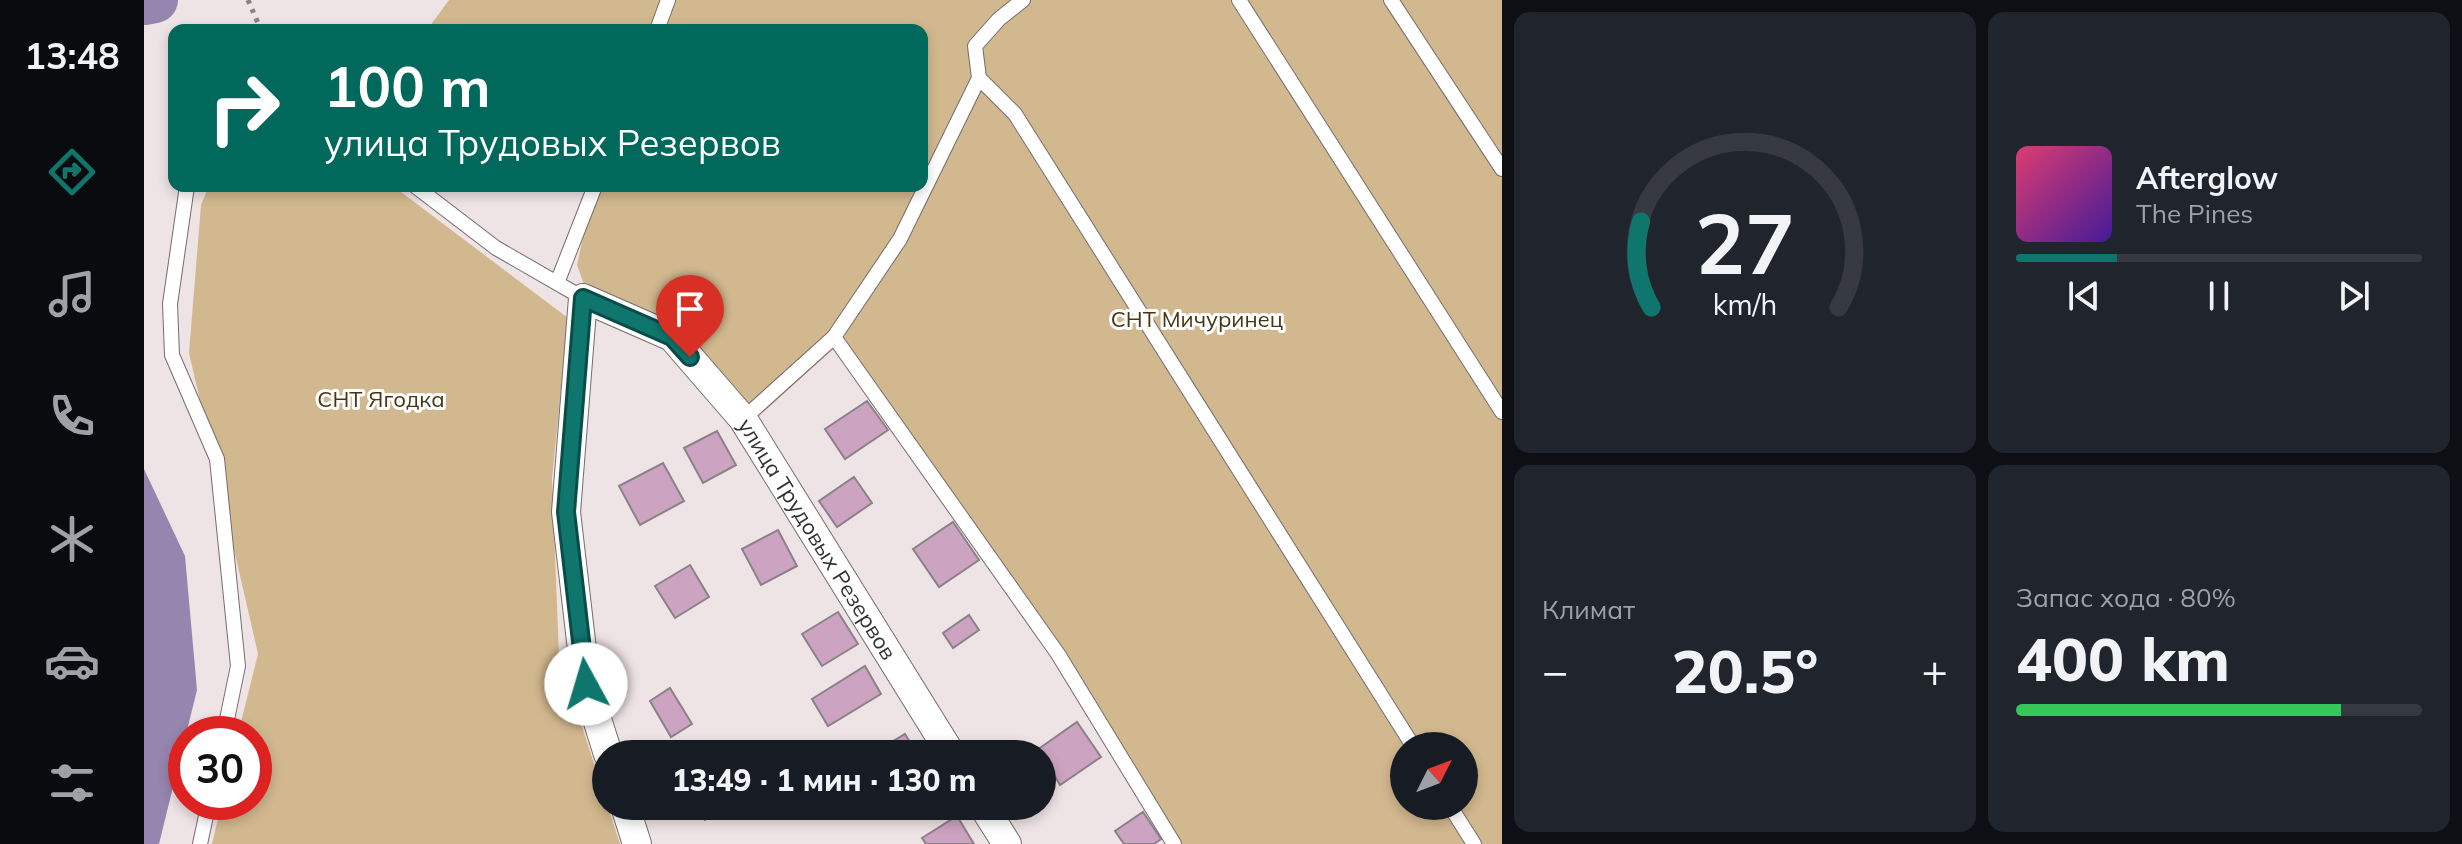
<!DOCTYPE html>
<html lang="ru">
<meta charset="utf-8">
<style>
:root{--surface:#171b24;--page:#20242c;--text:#f1f3f6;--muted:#9ea1a6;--line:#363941;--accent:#0f766e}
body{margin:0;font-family:Mulish,sans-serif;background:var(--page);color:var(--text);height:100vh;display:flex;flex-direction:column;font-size:30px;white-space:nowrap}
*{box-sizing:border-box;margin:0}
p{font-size:26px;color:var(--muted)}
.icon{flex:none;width:44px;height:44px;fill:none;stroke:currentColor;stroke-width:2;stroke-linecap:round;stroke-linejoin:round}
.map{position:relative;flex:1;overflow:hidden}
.side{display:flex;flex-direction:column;gap:12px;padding:12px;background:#0d0f14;width:960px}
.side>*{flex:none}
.hud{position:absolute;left:24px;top:24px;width:760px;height:168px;border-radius:16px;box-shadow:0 4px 12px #0003;background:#00695c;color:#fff;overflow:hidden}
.needle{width:52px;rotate:48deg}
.controls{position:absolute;left:1246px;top:732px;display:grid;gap:16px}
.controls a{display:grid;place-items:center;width:88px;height:88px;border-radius:50%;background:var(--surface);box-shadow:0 4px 12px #0003;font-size:40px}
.speed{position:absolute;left:24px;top:716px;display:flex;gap:16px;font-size:40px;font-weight:700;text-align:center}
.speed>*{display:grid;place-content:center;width:104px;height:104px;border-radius:50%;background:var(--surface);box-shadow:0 4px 12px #0003;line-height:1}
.speed .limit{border:12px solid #d22;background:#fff;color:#111}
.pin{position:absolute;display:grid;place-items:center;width:68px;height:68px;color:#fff;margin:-82px -34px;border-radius:50% 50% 50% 0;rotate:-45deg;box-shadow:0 0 8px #0007}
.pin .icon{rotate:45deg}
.me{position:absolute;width:88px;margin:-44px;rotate:354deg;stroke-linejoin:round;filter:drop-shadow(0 0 6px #0008)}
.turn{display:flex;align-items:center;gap:28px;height:168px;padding:0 24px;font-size:36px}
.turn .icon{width:104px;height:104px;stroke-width:2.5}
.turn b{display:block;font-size:56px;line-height:68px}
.big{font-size:60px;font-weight:800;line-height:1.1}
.side .tile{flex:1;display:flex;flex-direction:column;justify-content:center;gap:12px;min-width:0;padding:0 28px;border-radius:16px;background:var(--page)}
.side .dial{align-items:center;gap:0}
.dial svg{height:208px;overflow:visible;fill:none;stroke:var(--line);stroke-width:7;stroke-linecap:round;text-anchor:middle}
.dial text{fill:var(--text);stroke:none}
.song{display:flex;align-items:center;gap:24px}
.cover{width:96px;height:96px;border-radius:12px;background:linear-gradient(135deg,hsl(340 70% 55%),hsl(260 70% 35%))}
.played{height:8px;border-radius:4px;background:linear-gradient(90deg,var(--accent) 25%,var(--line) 25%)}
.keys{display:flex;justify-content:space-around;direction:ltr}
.heat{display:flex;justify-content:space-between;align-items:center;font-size:44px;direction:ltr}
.charge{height:12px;border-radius:6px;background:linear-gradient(90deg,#34c759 80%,var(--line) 0)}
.side .tiles{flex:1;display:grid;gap:12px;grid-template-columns:repeat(2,1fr)}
.trip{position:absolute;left:448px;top:740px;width:464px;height:80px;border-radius:40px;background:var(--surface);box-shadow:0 4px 12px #0003;font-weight:800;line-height:80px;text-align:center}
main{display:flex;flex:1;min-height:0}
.menu{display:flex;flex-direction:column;width:144px;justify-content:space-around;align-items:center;background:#090b0e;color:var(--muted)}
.menu .icon{width:56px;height:56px}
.menu .on{color:var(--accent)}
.menu b{font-size:36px;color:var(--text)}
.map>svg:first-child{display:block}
.green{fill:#d2b88f;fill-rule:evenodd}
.water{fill:#9686af}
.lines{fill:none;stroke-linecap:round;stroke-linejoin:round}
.river{stroke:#9686af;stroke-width:46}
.building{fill:#cca3c1;stroke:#8a8288;stroke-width:2}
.service-casing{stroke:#756c6d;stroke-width:16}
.minor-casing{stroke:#756c6d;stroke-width:30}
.path{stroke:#8a8283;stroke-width:5;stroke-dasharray:4 6;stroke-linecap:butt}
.service{stroke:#fff;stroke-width:14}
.minor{stroke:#fff;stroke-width:28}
.route-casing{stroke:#0a4d48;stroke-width:20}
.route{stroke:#0f766e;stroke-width:14}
.labels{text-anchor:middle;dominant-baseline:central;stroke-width:6;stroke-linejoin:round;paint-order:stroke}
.park-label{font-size:22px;fill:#483513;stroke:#fff}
.street-label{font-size:22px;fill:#332f30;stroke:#fff}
</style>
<main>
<nav class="menu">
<b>13:48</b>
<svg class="icon on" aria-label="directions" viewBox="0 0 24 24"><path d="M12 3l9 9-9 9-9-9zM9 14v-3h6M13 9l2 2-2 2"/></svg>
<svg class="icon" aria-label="music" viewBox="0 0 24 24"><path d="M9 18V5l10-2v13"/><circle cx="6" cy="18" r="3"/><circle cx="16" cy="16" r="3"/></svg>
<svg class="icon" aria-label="phone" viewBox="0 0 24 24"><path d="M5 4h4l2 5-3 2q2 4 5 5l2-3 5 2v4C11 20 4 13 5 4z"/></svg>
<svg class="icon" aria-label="climate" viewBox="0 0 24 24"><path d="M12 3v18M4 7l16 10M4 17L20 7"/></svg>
<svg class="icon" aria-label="car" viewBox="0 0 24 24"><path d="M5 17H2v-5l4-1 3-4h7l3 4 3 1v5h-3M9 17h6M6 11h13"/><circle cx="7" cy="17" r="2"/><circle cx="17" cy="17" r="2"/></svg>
<svg class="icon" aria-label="filters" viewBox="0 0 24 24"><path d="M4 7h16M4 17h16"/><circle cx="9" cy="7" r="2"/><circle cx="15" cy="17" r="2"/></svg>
</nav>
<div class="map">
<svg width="1358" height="844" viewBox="0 0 1358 844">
<rect width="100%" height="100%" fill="#efe4e5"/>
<!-- green -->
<path class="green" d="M305 0H1358V844H1029L888 619 696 343 614 417 538 330 440 284 433 265 450 186H778V30H283ZM1260 746H1320V806H1260Z
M65 186H249L424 318 408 479 415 655 476 844H68L78 802H110V734H94L114 654 45 353 57 205Z"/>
<!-- water -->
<path class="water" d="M0 469 41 556 53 690 15 844H0Z"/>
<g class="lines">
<!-- river -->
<path class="river" d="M0 2 11 0"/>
</g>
<!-- building -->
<path class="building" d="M723 401 744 430 701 459 681 429Z
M573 431 592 465 559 483 540 448Z
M519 463 540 501 496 525 475 486Z
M710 477 728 503 693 527 675 501Z
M809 522 835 560 795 587 769 549Z
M634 530 653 566 617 585 598 549Z
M546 565 565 597 531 618 511 586Z
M694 612 714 644 678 666 658 634Z
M825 615 835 630 809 648 799 633Z
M721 666 737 694 684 726 668 699Z
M526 688 548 724 527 737 506 701Z
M933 722 957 757 916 785 898 754 893 750Z
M761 734 773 754H728Z
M552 806H584L561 820Z
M999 812 1017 839 1010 844H980L971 831Z
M813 816 830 844H782L778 838Z"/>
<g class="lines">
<!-- service casing -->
<g class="service-casing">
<path id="service" d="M1095 0 1358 412
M1247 0 1358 169
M513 30 524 0
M835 78 831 46 855 19 879 0
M43 186 26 304 28 355 73 459 94 666 80 734
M271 186 352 248 439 298
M413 283 451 186
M690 337 914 654 1030 844
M599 419 690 337 756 239 835 78 871 114 1269 746
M1306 806 1330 844
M56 844 65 802"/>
</g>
<!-- minor casing -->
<g class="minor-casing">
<g id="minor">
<path id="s1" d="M464 754 442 684 422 512 439 298 528 337 599 419 807 754"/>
<path d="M481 806 493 844"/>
<path d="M839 806 863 844"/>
</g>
</g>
<!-- path -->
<path class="path" d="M104 0 117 30"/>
<!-- service -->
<use href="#service" class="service"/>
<!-- minor -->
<use href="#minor" class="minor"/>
</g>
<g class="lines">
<!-- route casing -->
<g class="route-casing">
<path id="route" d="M442 684 422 512 439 298 528 337 546 357"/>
</g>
<!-- route -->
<use href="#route" class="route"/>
</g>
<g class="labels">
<!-- park labels -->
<g class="park-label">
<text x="1053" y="319">СНТ Мичуринец</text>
<text x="237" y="399">СНТ Ягодка</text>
</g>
<!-- street labels -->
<g class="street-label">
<text stroke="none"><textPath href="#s1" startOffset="808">улица Трудовых Резервов</textPath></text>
</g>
</g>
</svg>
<div class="controls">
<a><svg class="needle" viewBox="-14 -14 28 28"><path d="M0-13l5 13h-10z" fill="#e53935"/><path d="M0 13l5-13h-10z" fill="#9ea1a6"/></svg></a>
</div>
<div class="speed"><div class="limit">30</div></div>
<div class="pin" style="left:546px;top:357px;background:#d93025"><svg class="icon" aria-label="arrive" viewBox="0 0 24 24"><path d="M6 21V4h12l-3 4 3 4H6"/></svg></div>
<svg class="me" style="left:442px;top:684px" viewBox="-20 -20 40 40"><circle r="19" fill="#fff"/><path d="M0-13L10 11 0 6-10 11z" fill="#0f766e"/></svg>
<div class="trip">13:49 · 1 мин · 130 m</div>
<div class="hud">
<div class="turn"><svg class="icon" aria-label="right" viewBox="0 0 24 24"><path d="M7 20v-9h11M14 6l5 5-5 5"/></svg><div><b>100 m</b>улица Трудовых Резервов</div></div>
</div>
</div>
<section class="side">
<div class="tiles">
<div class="tile dial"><svg viewBox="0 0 100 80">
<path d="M14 69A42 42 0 1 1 86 69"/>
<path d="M14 69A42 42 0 0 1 10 36" stroke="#0f766e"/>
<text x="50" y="56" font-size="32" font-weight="700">27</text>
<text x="50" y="72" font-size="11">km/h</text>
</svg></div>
<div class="tile">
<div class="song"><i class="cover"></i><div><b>Afterglow</b><p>The Pines</p></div></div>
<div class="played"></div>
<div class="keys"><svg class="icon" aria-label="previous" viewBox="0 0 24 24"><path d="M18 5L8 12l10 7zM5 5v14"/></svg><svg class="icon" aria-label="pause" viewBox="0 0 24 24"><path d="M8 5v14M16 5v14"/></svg><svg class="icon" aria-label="next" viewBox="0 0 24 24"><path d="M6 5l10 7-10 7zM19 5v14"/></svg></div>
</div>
<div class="tile"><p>Климат</p>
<div class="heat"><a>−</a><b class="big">20.5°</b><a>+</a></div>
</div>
<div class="tile"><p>Запас хода · 80%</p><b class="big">400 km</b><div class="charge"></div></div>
</div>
</section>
</main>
